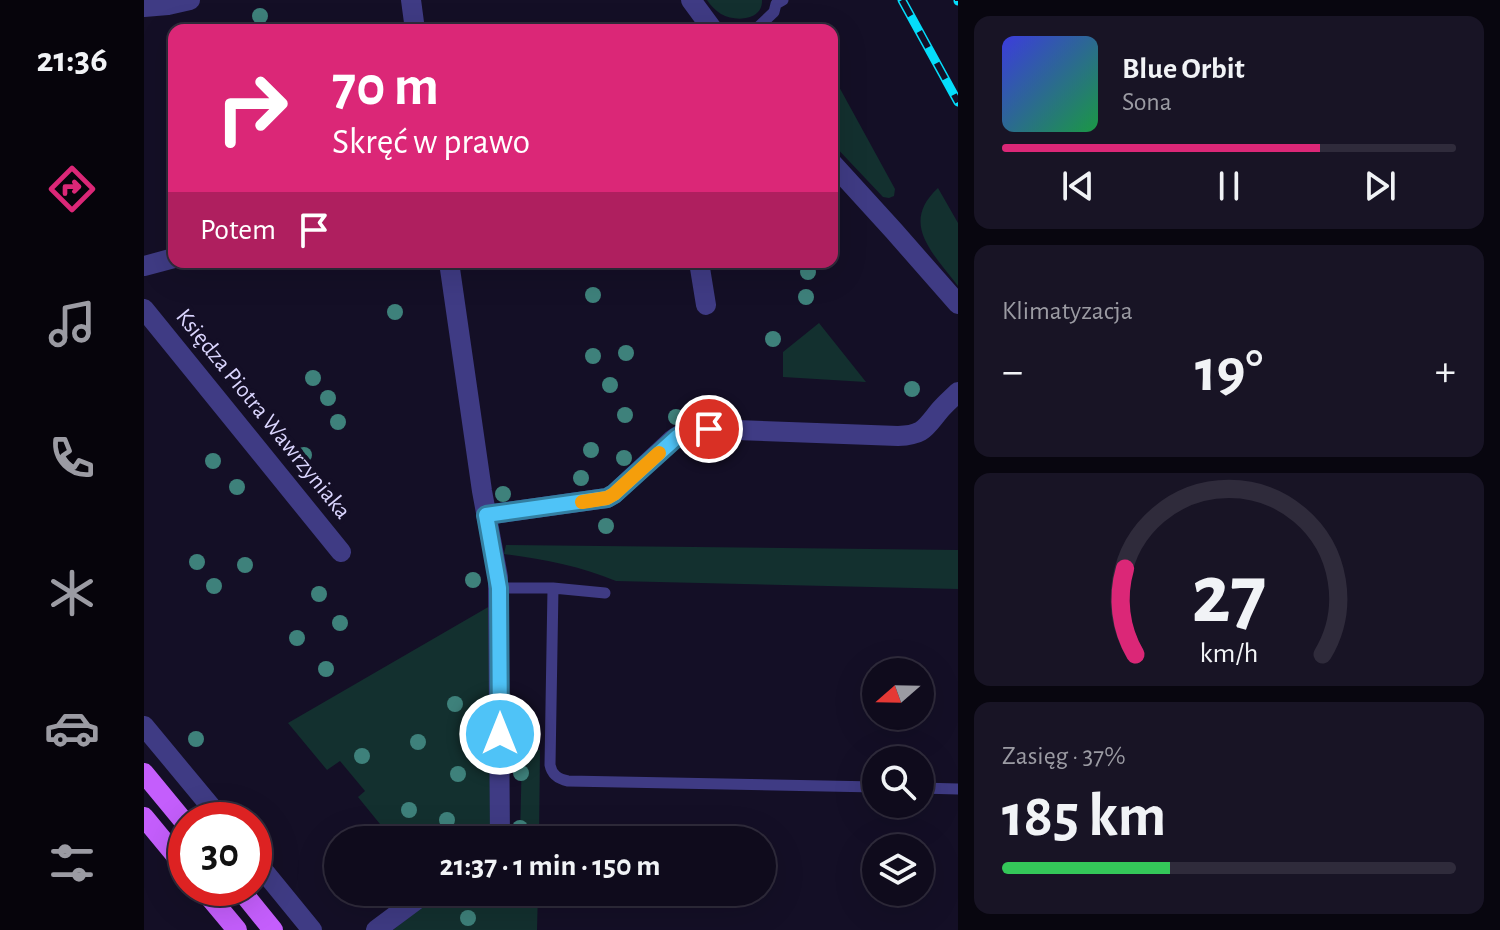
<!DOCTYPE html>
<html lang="pl">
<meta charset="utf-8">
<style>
:root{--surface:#0f0b1c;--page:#181425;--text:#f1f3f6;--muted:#9b9ba3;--line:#2f2b3b;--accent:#db2777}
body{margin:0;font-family:"Alegreya Sans",sans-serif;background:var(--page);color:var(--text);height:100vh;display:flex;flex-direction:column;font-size:30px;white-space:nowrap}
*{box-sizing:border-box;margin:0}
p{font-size:26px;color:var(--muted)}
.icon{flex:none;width:44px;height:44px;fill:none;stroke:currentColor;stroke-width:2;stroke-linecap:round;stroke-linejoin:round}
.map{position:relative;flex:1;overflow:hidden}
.drawer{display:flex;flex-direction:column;gap:16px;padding:16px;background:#08060f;width:542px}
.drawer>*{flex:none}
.hud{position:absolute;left:24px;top:24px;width:670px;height:244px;border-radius:16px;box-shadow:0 8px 32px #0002,0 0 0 2px var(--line);background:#db2777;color:#fff;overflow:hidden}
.needle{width:52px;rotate:250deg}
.fabs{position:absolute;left:718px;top:658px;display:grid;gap:16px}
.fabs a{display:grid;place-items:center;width:72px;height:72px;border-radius:50%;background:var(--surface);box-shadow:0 8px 32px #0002,0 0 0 2px var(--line);font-size:40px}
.speed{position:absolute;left:24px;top:802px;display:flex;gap:16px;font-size:40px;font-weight:700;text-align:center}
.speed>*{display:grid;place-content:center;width:104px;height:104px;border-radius:50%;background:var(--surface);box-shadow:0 8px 32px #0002,0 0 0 2px var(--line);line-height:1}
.speed .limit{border:12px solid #d22;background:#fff;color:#111}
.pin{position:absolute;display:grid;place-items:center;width:68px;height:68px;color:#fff;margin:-34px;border:4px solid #fff;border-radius:50%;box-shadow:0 2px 8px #0007}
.me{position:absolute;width:88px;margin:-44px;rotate:0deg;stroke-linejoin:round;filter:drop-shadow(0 0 6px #0008)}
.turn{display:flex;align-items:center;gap:28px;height:168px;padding:0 32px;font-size:36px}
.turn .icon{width:104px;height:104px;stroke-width:2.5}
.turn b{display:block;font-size:56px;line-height:68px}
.then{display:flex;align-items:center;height:76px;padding:0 32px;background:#0003;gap:16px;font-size:30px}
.big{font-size:60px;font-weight:700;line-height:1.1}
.drawer .card{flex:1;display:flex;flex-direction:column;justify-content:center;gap:12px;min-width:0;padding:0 28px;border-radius:16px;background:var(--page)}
.drawer .dial{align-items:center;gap:0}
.dial svg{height:208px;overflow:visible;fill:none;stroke:var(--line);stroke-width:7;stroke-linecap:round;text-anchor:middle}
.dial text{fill:var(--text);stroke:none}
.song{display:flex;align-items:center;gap:24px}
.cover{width:96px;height:96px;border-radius:12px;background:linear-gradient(135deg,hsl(240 70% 55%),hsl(140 70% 35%))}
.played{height:8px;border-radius:4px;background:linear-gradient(90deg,var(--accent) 70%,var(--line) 70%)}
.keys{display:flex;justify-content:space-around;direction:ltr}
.heat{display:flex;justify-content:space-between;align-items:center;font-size:44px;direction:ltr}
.charge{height:12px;border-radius:6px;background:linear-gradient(90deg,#34c759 37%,var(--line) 0)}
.trip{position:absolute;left:180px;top:826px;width:452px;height:80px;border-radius:40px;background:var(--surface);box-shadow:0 8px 32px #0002,0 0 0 2px var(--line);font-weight:700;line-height:80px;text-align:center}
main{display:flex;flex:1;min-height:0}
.tab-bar{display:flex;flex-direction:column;width:144px;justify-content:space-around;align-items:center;background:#06040b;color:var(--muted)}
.tab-bar .icon{width:56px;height:56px}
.tab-bar .current{color:var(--accent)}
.tab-bar b{font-size:36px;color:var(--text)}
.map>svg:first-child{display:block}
.green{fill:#13302f}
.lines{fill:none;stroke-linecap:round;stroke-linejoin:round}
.service{stroke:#3f3b84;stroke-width:11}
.minor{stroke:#3f3b84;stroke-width:20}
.tertiary{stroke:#3f3b84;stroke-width:20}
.primary{stroke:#c45efc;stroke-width:20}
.rail-casing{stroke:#05ddfa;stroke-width:9}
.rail{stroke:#140f26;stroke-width:6;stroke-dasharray:18;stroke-linecap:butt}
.tree{fill:#3e817b}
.route-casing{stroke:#337fa1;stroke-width:20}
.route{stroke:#4fc3f7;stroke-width:14}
.slow{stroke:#f59e0b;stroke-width:14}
.labels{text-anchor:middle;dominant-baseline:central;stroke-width:8;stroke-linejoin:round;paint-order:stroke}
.street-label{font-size:24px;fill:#dad5fe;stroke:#140f26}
</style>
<main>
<nav class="tab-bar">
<b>21:36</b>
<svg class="icon current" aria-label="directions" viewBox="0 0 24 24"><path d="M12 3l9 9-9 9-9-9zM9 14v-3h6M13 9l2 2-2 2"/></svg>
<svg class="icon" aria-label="music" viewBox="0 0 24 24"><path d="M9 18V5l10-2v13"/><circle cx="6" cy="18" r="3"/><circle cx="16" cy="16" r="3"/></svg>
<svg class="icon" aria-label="phone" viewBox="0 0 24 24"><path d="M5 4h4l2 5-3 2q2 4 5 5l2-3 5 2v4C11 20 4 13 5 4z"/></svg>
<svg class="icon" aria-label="climate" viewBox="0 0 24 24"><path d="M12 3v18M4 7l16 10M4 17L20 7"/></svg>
<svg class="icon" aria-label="car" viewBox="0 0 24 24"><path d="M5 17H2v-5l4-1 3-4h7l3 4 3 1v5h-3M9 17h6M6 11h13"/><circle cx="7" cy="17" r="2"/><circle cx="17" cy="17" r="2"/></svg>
<svg class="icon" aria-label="filters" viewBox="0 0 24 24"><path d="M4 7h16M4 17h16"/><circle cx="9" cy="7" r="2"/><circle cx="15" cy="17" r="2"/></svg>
</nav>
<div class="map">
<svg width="814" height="930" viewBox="0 0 814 930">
<rect width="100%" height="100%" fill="#140f26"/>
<!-- green -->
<path class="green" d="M563 0H618C619 21 591 22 577 14 571 10 567 6 563 0Z
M688 74 751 189 750 196 745 198 739 197 688 143Z
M794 188 814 223V286C790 254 755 224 794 188Z
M675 323 722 382 639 377V352Z
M362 545 814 550V589L472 581C436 566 399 559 360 554Z
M346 606 347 828 323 825 259 826V837L256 840H249L214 797 221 791 196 761 183 770 144 723Z
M378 750H396L395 840H376Z
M306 892H394L393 930H249L285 901Z"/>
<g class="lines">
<!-- service -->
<path class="service" d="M611 30 630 12 632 4 639 0
M355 588H409L461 593
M409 588 406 765C408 775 414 779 424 781L732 787
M776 788 814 789"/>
<!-- minor -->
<path class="minor" d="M267 0 271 30
M0 7 24 5 46 0
M305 262 338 491 354 577 356 840
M555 262 562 305
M0 266 30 258
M0 309 197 552
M342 515 463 498 470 494 528 440C540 431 550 429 565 429L754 436C780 435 781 428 796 410 801 404 808 398 814 392
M0 726 78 820
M110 859 168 930
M232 930 283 892"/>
<!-- tertiary -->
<path class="tertiary" d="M547 0 569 30
M688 163 750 231 814 304"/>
<!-- primary -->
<path class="primary" d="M0 773 42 824
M0 817 42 868
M58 888 93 930
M95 888 129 930"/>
<!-- rail casing -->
<g class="rail-casing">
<path id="rail" d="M758 0 814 102
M814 0V1"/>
</g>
<!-- rail -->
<use href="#rail" class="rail"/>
</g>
<!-- trees -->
<g class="tree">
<circle cx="116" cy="16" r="8"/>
<circle cx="664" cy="272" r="8"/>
<circle cx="449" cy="295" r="8"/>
<circle cx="662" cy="297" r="8"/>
<circle cx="251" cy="312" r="8"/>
<circle cx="629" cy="339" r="8"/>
<circle cx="482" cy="353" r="8"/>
<circle cx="449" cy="356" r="8"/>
<circle cx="169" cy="378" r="8"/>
<circle cx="466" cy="385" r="8"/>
<circle cx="768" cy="389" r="8"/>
<circle cx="184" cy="398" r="8"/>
<circle cx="481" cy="415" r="8"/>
<circle cx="532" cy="417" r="8"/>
<circle cx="194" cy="422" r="8"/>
<circle cx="447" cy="450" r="8"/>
<circle cx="160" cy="455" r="8"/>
<circle cx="480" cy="458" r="8"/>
<circle cx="69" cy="461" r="8"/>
<circle cx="437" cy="478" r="8"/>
<circle cx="93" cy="487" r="8"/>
<circle cx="359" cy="494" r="8"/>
<circle cx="462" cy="526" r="8"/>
<circle cx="53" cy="562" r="8"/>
<circle cx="101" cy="565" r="8"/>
<circle cx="329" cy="580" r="8"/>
<circle cx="70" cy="586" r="8"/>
<circle cx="175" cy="594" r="8"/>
<circle cx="196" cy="623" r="8"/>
<circle cx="153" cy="638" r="8"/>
<circle cx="182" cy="669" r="8"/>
<circle cx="311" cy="704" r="8"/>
<circle cx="52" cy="739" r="8"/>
<circle cx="274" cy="742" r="8"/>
<circle cx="218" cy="756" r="8"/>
<circle cx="377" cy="773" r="8"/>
<circle cx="314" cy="774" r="8"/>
<circle cx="265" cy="810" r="8"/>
<circle cx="303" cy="820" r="8"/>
<circle cx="376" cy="828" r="8"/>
<circle cx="324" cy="918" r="8"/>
</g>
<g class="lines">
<!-- route casing -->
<g class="route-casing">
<path id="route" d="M356 734 355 588 342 515 463 498 470 494 533 437 546 430 565 429"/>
</g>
<!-- route -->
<use href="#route" class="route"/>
<!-- slow -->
<path class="slow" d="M438 502 463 498 470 494 515 453"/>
</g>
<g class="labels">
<!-- street labels -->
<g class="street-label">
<text transform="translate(119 414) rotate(51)">Księdza Piotra Wawrzyniaka</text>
</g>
</g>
</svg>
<div class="fabs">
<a><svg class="needle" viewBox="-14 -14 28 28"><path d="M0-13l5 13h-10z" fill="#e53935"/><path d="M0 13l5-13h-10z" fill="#9b9ba3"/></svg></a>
<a><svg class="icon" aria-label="search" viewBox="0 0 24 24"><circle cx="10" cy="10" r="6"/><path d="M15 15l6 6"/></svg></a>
<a><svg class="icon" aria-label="layers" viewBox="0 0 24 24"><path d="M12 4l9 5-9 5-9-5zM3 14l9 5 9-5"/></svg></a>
</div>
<div class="speed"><div class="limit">30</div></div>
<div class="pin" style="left:565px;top:429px;background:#d93025"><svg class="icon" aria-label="arrive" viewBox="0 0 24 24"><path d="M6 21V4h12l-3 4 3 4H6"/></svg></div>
<svg class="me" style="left:356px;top:734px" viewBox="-20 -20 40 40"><circle r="17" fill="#4fc3f7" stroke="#fff" stroke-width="3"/><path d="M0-11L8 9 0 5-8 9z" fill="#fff"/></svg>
<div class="trip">21:37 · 1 min · 150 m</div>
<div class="hud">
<div class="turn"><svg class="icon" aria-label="right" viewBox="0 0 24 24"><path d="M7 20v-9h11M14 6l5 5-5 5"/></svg><div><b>70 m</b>Skręć w prawo</div></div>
<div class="then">Potem<svg class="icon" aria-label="arrive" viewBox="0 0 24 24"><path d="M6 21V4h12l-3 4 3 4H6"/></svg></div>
</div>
</div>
<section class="drawer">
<div class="card">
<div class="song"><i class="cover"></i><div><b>Blue Orbit</b><p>Sona</p></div></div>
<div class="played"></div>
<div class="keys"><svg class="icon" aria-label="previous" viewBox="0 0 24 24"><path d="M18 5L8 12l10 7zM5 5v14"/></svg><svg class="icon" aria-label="pause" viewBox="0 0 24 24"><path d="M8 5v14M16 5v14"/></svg><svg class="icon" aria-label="next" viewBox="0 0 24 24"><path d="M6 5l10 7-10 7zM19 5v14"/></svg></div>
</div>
<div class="card"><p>Klimatyzacja</p>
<div class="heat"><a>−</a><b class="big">19°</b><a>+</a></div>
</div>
<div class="card dial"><svg viewBox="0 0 100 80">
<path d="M14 69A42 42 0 1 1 86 69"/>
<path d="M14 69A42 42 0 0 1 10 36" stroke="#db2777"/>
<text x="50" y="56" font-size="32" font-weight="700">27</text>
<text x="50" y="72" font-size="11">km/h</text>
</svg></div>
<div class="card"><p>Zasięg · 37%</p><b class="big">185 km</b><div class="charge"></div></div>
</section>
</main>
